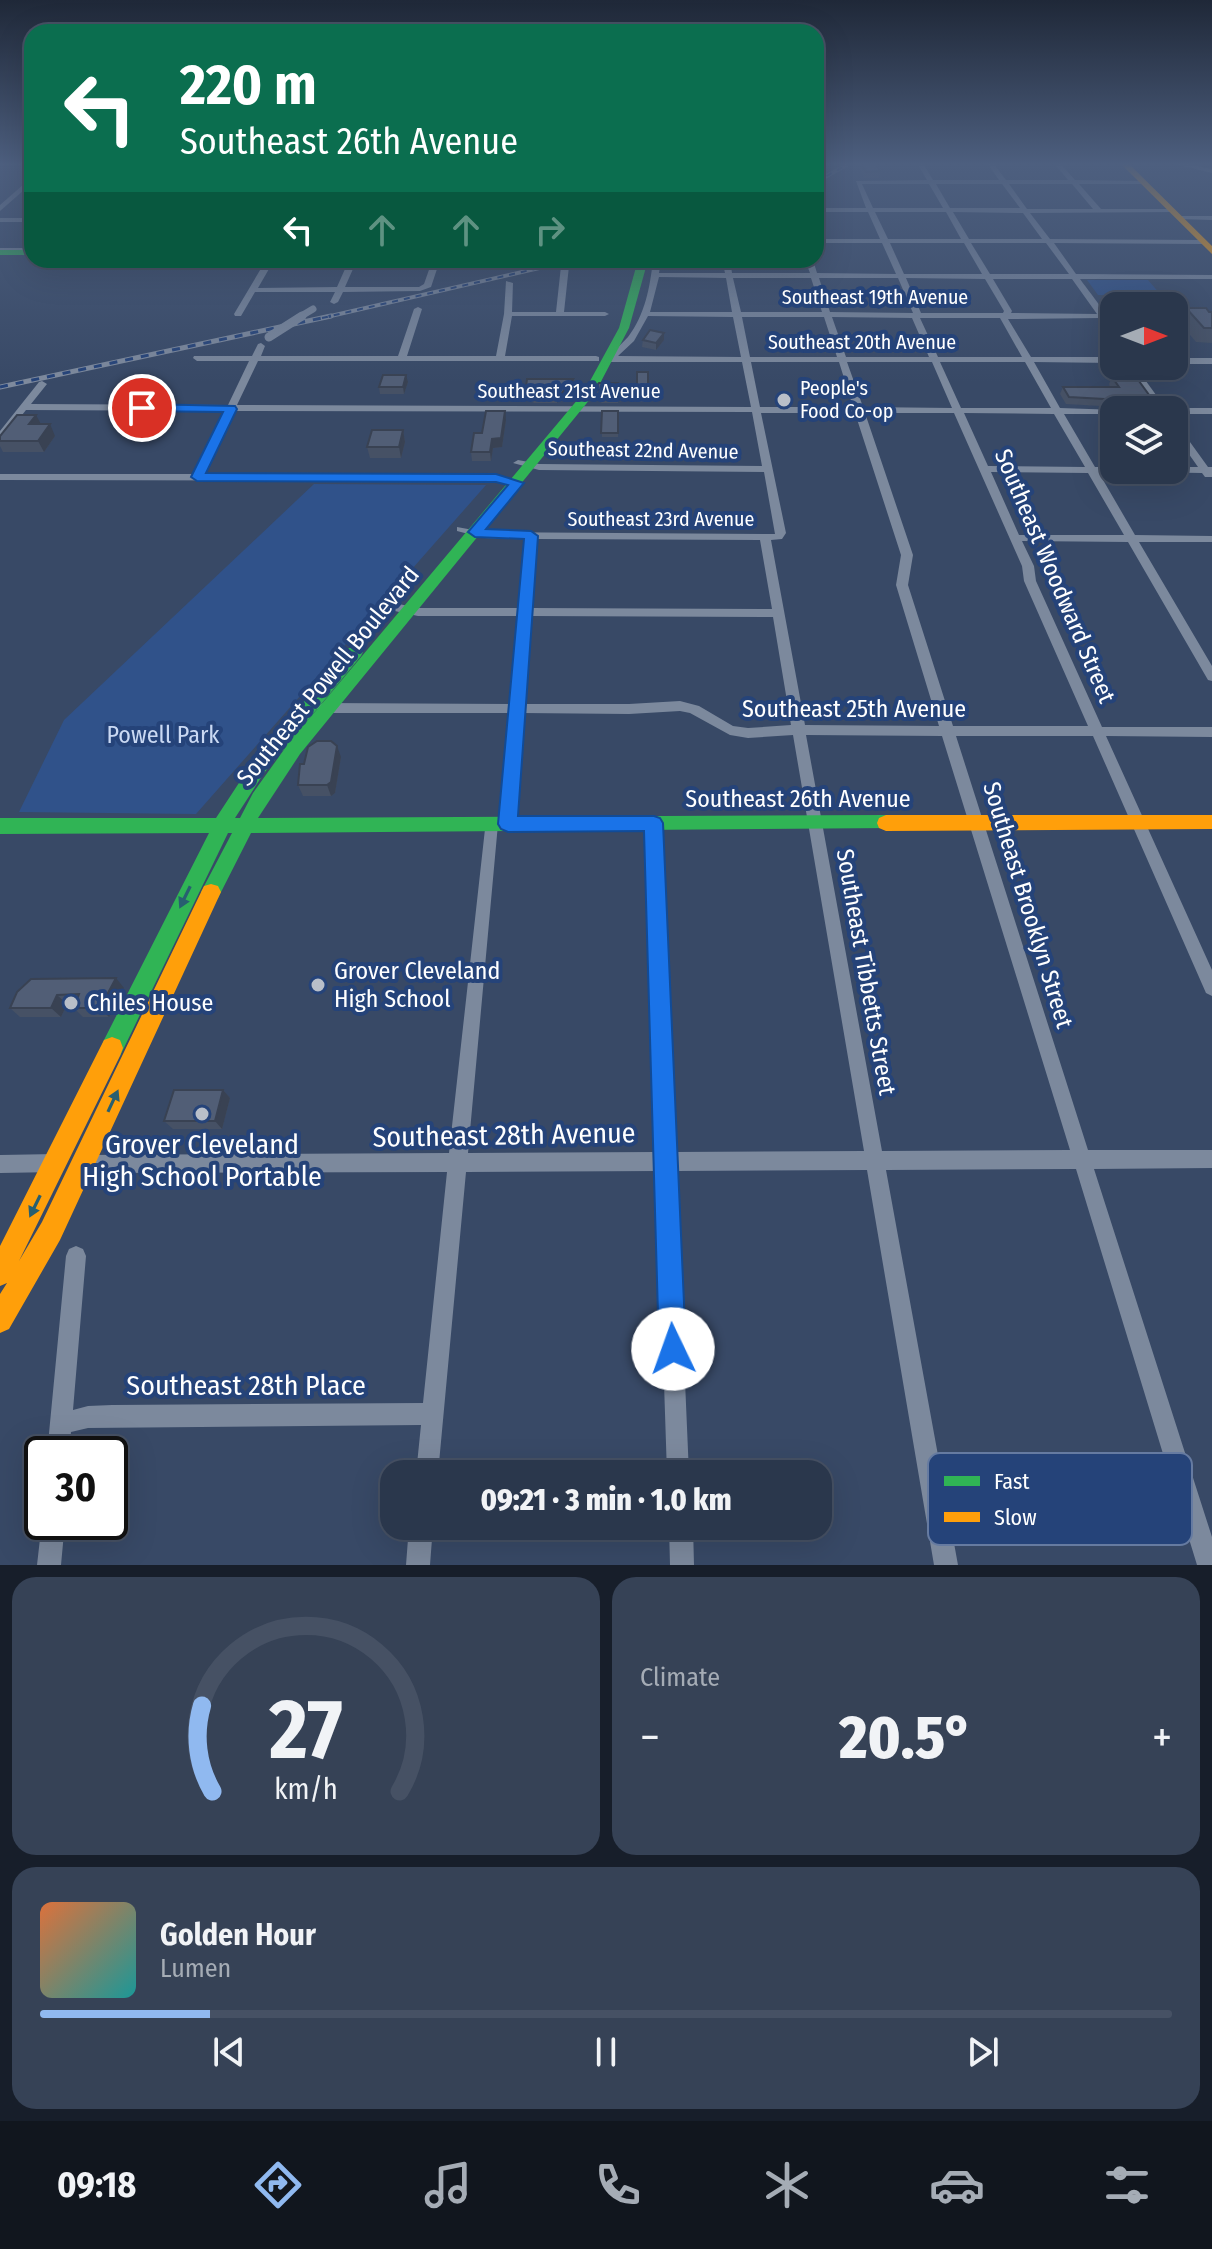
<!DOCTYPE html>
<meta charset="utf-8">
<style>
:root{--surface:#2a374c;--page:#364256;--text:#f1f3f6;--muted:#a5acb5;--line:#465164;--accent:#90b9f0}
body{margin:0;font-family:"Fira Sans Condensed",sans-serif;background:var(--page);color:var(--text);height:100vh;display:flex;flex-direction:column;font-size:30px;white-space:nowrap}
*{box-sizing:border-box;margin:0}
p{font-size:26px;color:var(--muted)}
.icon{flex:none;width:44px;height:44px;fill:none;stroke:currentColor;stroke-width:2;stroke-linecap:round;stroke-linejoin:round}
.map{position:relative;height:1565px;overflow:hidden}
.details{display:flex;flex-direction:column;gap:12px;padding:12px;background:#171e2a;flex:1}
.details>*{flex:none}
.top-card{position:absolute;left:24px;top:24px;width:800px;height:244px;border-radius:24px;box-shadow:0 8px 32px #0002,0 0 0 2px var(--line);background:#0b6e4f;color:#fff;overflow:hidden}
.needle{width:52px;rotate:90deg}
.tools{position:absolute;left:1100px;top:292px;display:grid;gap:16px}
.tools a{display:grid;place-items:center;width:88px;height:88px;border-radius:16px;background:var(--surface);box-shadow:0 8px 32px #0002,0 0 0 2px var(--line);font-size:40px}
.speed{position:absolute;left:24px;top:1436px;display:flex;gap:16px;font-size:40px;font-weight:700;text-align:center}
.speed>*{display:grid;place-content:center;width:104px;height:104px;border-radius:50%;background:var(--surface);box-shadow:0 8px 32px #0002,0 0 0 2px var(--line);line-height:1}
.speed .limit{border:4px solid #111;border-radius:12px;background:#fff;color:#111}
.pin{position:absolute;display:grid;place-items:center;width:68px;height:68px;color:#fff;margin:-34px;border:4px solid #fff;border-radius:50%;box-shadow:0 2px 8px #0007}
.me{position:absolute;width:88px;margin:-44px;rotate:357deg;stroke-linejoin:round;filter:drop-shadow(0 0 6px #0008)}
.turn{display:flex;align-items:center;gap:28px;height:168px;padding:0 24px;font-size:36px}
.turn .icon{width:104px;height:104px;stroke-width:2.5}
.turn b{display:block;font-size:56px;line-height:68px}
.lanes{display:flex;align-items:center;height:76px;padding:0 24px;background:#0003;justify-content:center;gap:40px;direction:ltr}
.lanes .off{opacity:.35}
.big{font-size:60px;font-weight:800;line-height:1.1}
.details .card{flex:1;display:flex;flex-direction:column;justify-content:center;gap:12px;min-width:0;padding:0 28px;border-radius:24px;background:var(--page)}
.details .dial{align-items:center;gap:0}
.dial svg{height:208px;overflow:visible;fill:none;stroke:var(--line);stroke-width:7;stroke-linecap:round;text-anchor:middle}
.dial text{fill:var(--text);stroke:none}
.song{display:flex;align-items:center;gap:24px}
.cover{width:96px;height:96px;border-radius:12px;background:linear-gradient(135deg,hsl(20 70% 55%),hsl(180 70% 35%))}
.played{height:8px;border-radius:4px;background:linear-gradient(90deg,var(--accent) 15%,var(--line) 15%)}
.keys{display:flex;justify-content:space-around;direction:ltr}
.heat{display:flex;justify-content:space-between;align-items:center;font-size:44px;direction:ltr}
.details .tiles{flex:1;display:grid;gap:12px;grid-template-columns:1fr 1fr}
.card:last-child{grid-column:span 2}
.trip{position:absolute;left:380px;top:1460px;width:452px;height:80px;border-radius:24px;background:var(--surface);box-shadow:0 8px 32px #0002,0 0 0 2px var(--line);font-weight:800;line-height:80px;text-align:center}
.tabs{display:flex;height:128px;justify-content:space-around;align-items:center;background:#11161e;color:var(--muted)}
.tabs .icon{width:56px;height:56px}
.tabs .selected{color:var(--accent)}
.tabs b{font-size:36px;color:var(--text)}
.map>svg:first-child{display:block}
.green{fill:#30528a}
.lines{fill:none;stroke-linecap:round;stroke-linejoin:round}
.street{fill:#7c899d;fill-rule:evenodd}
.fast{fill:#30b455;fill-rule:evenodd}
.slow{fill:#ff9f0a;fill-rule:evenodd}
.tram{stroke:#7e8a9d;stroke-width:2}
.rail-far1-casing{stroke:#7e8a9d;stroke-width:4}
.rail-casing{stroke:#7e8a9d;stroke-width:5}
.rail-far1{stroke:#254379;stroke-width:2;stroke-dasharray:6;stroke-linecap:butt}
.rail{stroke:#254379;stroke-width:3;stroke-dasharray:8;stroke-linecap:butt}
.street-bridge-far1{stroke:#7c899d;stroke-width:7}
.street-bridge{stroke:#7c899d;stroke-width:9}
.wall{fill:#465165}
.shaded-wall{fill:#394253}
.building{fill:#515e76;stroke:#394253;stroke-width:2}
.oneway{fill:#285f70}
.route{fill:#1a73e8;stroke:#114b97;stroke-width:2}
.poi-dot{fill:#b9bfc9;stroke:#254379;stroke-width:3}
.labels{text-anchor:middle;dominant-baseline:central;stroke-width:8;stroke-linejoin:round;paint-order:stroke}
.far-street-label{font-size:20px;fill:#fff;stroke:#254379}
.far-poi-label{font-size:20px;fill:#fff;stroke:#254379;text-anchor:start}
.street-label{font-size:24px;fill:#fff;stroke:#254379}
.park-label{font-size:24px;fill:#cad9f3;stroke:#254379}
.poi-label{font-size:24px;fill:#fff;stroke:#254379;text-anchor:start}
.near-street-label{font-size:28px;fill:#fff;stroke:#254379}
.near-poi-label{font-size:28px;fill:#fff;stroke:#254379}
.key{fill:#254379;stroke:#667ba1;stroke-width:2}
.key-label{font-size:22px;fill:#fff}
</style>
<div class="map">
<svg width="1212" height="1565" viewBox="0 0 1212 1565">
<rect width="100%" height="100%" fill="#384966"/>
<!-- green -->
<path class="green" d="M1087 280H1148L1161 295H1098Z
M314 484 486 485 196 814 19 812 64 720Z"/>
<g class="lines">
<!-- street -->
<path class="street" d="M0 163H32V166H0Z
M917 163H923L933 180H999L987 163H993L1006 180H1068L1054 163H1060L1075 180 1146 181 1144 184H1079L1101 209H1172L1174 212 1030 213 1050 239 1203 240 1207 242 1203 244 1054 243 1076 274 1212 275V279H1080C1095 300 1114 319 1114 346L1110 343 1100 318 1008 319 1031 357H1114V363L1034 362 1060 408 1118 410H1114V414H1064L1095 467H1114V470H1119L1114 473H1099L1135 535 1212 536V542H1139L1212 666V681L1208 680 1128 542 1022 541 1034 566 1036 581 1102 727H1212V737L1106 736 1212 970V996L1206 993 1093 736H956L1088 1150H1212V1168L1094 1169 1212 1537V1565H1197L1076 1169 886 1170 958 1565H934L867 1170 676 1171 689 1474H667L657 1171 466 1172 438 1474H416L421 1425 88 1428 71 1432 69 1454H47L66 1256 69 1249 76 1246 83 1249 86 1256 73 1410 88 1406 112 1405 423 1403 447 1172 84 1173 77 1171 75 1164 77 1157 84 1155 449 1153 486 820H496L498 824 468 1153 657 1152 647 823 649 819H659L661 823 675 1152 864 1151 793 735 748 738 730 735 690 713 680 711 629 714 523 713 515 824 513 828H503L501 824 510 713H323L316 708 323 703 511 704 519 616H418L390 610 388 607 394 603 418 608H519L525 539 484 538 457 531V527L484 532 775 534 764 472 539 470 513 463 518 460 539 464 762 466 752 412 234 411 203 474 496 475 521 481V485L496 481 0 480V474H193L225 411 26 410 3 439 0 440V431L39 382 42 381 47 384 31 404 228 405 249 361H197L193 358 194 356H252L258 344 261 343 265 346 261 356H398L414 309 418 307 422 309 407 356H496L504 314 506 281 513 283 512 312H556L561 266 565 264 569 266 564 312H605L609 314 605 316H512L505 356H596L599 357V361H258L237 405 751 407 742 362H609L605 359C612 352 621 345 628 337 645 315 650 287 653 260H661L659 273H725L722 260H730L732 273H810L805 260H813L817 273 896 274 882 243H816V239H880L868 212H816V208H866L856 181 927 180ZM862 184H929L943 208H873ZM936 184H1002L1020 208H950ZM1009 184H1072L1093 209H1027ZM875 212H946L961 239H888ZM953 212 1023 213 1042 239H969ZM890 243H964L982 274H904ZM971 243H1046L1069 274H990ZM659 277 726 278 732 312H650ZM733 278H811L822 312H741ZM819 278H898L913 313 830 312ZM906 278 985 279 1004 311 1003 313H921ZM993 279H1072L1097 314 1011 313 1012 311ZM648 316 733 317 741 357 618 356 634 341ZM742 317H824L837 357H750ZM832 317 912 318 929 357H846ZM920 318H1000L1022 357H938ZM751 362H839L853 407H760ZM847 362H932L952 408 863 407ZM940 362H1025L1051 408H961ZM761 413H855L901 555 896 585 939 726 805 725 771 540 782 539 786 533ZM865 413H954L1022 566 1024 581 1088 726H953L908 585 913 555ZM964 413 1054 414 1085 467 988 466ZM991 472 1088 473 1124 535H1019ZM536 539 760 540 772 609 531 608ZM531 616 773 617 791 725 748 728 733 726 699 706 680 701 629 704H524ZM806 735 942 736 1070 1150 882 1151Z
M1171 163H1182L1212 169V173Z
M32 177V183L0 211V205Z
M1179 216H1212V220L1177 219Z
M0 218H32V222H0Z
M266 260 273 262 258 288 337 287 349 260H357L345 287H419L424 284 431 264 438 266 431 287 420 291 343 292 338 302 334 304 330 302 335 292H255L241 316H235L234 314Z
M1174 358H1212V364H1174Z
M1126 366H1135L1167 410H1157Z
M1174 408H1212V414H1174V410H1170Z
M1174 423 1177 424 1208 467H1212V477H1205L1202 473 1140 472 1139 470H1174V467H1198L1174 433Z
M56 1154 63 1156 65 1163 63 1170 56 1172 0 1173V1155Z
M42 1521 65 1522 61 1565H37Z
M409 1526H433L430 1565H406Z
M669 1526H693L694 1565H670Z"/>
<!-- fast -->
<path class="fast" d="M0 249H32V255H0Z
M234 260 450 263 507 260 450 269 239 263Z
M638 260H648L629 328 595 393 300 754 258 818 886 815 893 818 895 823 893 828 251 833 218 898 211 900 204 898 201 892 232 833H228L120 1056 112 1059 104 1056 101 1048 104 1040 209 833 0 834V818H216L252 763 349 648H361L363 652 361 656 264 773 235 818H240L253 793 288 744 584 392 619 328Z"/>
<!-- slow -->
<path class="slow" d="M1120 163H1128L1212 246V254Z
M886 815H1212V829L886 831 879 828 877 823 879 818Z
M211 884 218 886 221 892 60 1240 9 1329 0 1333V1294L7 1283 0 1286V1246L104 1040 112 1037 120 1040 123 1048 120 1056 19 1261 42 1222 204 886Z"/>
<!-- tram -->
<path class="tram" d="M816 168 825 163
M0 249H32"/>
<!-- rail-far1 casing -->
<g class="rail-far1-casing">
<path id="rail-far1" d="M816 182 850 163
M322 318 574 260"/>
</g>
<!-- rail casing -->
<g class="rail-casing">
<path id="rail" d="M0 387 331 316"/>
</g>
<!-- rail-far1 -->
<use href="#rail-far1" class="rail-far1"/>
<!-- rail -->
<use href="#rail" class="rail"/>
<!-- street-bridge-far1 -->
<path class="street-bridge-far1" d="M298 318 313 309"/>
<!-- street-bridge -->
<path class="street-bridge" d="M269 337 302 316"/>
</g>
<!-- wall -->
<path class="wall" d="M861 163 880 171 879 178H864L860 168Z
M1186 308 1212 312V343L1196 342 1179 322Z
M664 333V340L656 350 642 347 643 340Z
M637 372 648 391V402H637Z
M1112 377 1160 410H1119L1120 409 1118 407 1066 404 1060 394 1063 387H1110L1109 384Z
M408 382 404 394H380L379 387Z
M574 383 557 403H534L526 399 525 396Z
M618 383V403H602L595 399V388Z
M602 411H618V437H602Z
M506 420 502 447 493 448 491 461H472L471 452 482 433Z
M41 424 55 436 44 452H3L0 446V436Z
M403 430 405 442 401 458H370L367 447Z
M341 757 335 793 331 796H303L298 785Z
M124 988 109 1017H83L74 1008 75 1004H67L61 1017H20L10 1008 17 992Z
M223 1090 230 1098 222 1129H173L164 1121Z"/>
<!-- shaded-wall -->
<path class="shaded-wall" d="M664 333V340L656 350V343Z
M406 375 408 382 404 394 403 387Z
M573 379 574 383 557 403V399Z
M505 411 506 420 502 447 493 448 491 461 490 452 492 439Z
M36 415 42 426 29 424Z
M50 424 55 436 44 452 38 441Z
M403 430 405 442 401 458 399 447Z
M337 746 341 757 335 793 331 796 327 785Z
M116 978 124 988 109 1017 100 1008Z
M57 995 67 1004 61 1017 51 1008Z
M223 1090 230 1098 222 1129 215 1121Z"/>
<!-- building -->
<path class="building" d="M861 163H875L880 171 866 172Z
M1186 308H1206L1209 312H1212V328H1204Z
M650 330 664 333 656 343 643 340Z
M637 372H648V391H637Z
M383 375H406L403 387H379Z
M1112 377H1136L1160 410H1122L1120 408 1124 403 1122 400 1069 397 1063 387H1119Z
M527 379H573L557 399H534L525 396Z
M599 383H618V392H602L595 388Z
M486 411H505L501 438 492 439 490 452H471L474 433H482Z
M602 411H618V433H601Z
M17 415H36L29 424H50L38 441H0V436Z
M372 430H403L399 447H367Z
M317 741H331L337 746 331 782 327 785H298L300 764H304L308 747Z
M116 978 100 1008H74L79 994 57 995 51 1008H10L17 992 31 979Z
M174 1090H223L215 1121H164Z"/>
<!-- one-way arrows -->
<defs><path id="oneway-solid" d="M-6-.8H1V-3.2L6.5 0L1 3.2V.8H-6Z" transform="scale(2)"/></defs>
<g class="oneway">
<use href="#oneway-solid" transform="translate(185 897) rotate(116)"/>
<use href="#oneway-solid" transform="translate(113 1101) rotate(-65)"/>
<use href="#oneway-solid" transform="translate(35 1206) rotate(116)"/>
</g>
<!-- sky -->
<linearGradient id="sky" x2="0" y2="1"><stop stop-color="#1f2838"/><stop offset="0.43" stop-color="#4d5f7f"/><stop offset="1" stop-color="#4d5f7f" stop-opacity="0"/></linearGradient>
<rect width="1212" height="382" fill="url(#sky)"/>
<!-- route -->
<path class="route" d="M142 404 235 406 237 409 206 473 496 474 524 483 486 529 531 531 538 536 518 816H654L660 818 663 823 686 1349 682 1359 673 1363 663 1359 659 1349 644 831 508 832 501 829 498 824 524 539 475 537 468 532 508 485 496 482 197 481 191 477 223 412 138 411 136 408Z"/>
<!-- markers -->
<g class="poi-dot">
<circle cx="784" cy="400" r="8"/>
<circle cx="318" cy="985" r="8"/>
<circle cx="71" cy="1003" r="8"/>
<circle cx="202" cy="1114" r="8"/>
</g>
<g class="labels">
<!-- far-street labels -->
<g class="far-street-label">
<text x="875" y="297">Southeast 19th Avenue</text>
<text x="862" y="342">Southeast 20th Avenue</text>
<text x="569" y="391">Southeast 21st Avenue</text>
<text transform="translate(643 450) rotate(1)">Southeast 22nd Avenue</text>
<text x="661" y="519">Southeast 23rd Avenue</text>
</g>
<!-- far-poi labels -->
<g class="far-poi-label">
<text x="800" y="388">People's<tspan x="800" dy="23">Food Co-op</tspan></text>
</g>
<!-- street labels -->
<g class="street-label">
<text transform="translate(1055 576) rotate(67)">Southeast Woodward Street</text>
<text transform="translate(328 676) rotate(-51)">Southeast Powell Boulevard</text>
<text x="854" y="709">Southeast 25th Avenue</text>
<text x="798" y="799">Southeast 26th Avenue</text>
<text transform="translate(1028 905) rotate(73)">Southeast Brooklyn Street</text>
<text transform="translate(866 972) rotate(80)">Southeast Tibbetts Street</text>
</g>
<!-- park labels -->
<g class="park-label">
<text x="163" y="735">Powell Park</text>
</g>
<!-- poi labels -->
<g class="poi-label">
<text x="334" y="971">Grover Cleveland<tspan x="334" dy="28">High School</tspan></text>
<text x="87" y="1003">Chiles House</text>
</g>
<!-- near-street labels -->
<g class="near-street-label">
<text transform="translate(504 1135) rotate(-1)">Southeast 28th Avenue</text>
<text x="246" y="1385">Southeast 28th Place</text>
</g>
<!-- near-poi labels -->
<g class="near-poi-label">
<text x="202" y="1144">Grover Cleveland<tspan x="202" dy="32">High School Portable</tspan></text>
</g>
</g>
<!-- legend -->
<rect x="928" y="1453" width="264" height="92" rx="12" class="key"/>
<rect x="944" y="1476" width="36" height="10" fill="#30b455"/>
<rect x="944" y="1512" width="36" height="10" fill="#ff9f0a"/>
<g class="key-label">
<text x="994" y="1489">Fast</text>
<text x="994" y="1525">Slow</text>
</g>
</svg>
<div class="tools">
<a><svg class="needle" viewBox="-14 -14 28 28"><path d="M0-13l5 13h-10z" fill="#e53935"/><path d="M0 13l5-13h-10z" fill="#a5acb5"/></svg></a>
<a><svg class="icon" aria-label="layers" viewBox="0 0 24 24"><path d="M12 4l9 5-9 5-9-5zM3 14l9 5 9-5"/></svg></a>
</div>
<div class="speed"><div class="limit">30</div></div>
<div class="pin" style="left:142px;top:408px;background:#d93025"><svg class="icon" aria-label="arrive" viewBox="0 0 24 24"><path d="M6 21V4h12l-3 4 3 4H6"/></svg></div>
<svg class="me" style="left:673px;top:1349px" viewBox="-20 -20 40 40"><circle r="19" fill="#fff"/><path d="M0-13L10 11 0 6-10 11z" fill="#1a73e8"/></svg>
<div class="trip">09:21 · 3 min · 1.0 km</div>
<div class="top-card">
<div class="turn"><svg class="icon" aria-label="left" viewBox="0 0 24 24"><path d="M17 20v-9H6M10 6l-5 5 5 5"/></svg><div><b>220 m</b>Southeast 26th Avenue</div></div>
<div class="lanes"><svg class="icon" aria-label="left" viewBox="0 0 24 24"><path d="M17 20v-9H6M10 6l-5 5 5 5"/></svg><svg class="icon off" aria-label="ahead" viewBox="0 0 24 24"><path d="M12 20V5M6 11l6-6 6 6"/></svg><svg class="icon off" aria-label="ahead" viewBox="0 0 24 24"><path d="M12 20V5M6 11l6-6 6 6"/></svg><svg class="icon off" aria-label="right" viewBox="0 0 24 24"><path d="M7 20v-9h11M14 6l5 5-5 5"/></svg></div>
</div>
</div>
<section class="details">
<div class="tiles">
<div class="card dial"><svg viewBox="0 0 100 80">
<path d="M14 69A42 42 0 1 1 86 69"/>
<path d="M14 69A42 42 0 0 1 10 36" stroke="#90b9f0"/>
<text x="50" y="56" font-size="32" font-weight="700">27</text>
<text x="50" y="72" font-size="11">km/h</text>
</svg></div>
<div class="card"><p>Climate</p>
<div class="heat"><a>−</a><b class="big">20.5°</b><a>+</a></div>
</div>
<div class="card">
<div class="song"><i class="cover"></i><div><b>Golden Hour</b><p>Lumen</p></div></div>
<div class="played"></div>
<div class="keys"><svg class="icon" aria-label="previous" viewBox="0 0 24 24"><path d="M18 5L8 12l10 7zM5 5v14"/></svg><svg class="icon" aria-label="pause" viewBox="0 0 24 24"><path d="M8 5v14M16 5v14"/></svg><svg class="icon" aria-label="next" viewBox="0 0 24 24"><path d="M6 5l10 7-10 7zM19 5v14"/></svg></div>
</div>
</div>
</section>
<nav class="tabs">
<b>09:18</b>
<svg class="icon selected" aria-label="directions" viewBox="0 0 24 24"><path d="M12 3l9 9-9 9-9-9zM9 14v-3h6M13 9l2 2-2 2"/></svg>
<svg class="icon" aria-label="music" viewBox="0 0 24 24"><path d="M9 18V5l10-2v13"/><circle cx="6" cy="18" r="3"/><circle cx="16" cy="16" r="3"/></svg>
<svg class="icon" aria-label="phone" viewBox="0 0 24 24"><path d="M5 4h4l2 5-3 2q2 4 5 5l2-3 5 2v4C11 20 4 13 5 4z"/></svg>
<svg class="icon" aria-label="climate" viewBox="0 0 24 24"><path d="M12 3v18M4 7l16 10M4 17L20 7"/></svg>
<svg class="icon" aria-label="car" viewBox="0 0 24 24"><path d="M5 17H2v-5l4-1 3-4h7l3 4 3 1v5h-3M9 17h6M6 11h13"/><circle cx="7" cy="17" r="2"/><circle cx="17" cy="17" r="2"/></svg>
<svg class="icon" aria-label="filters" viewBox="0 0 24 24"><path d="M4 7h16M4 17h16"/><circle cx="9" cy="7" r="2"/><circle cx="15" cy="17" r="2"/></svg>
</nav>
